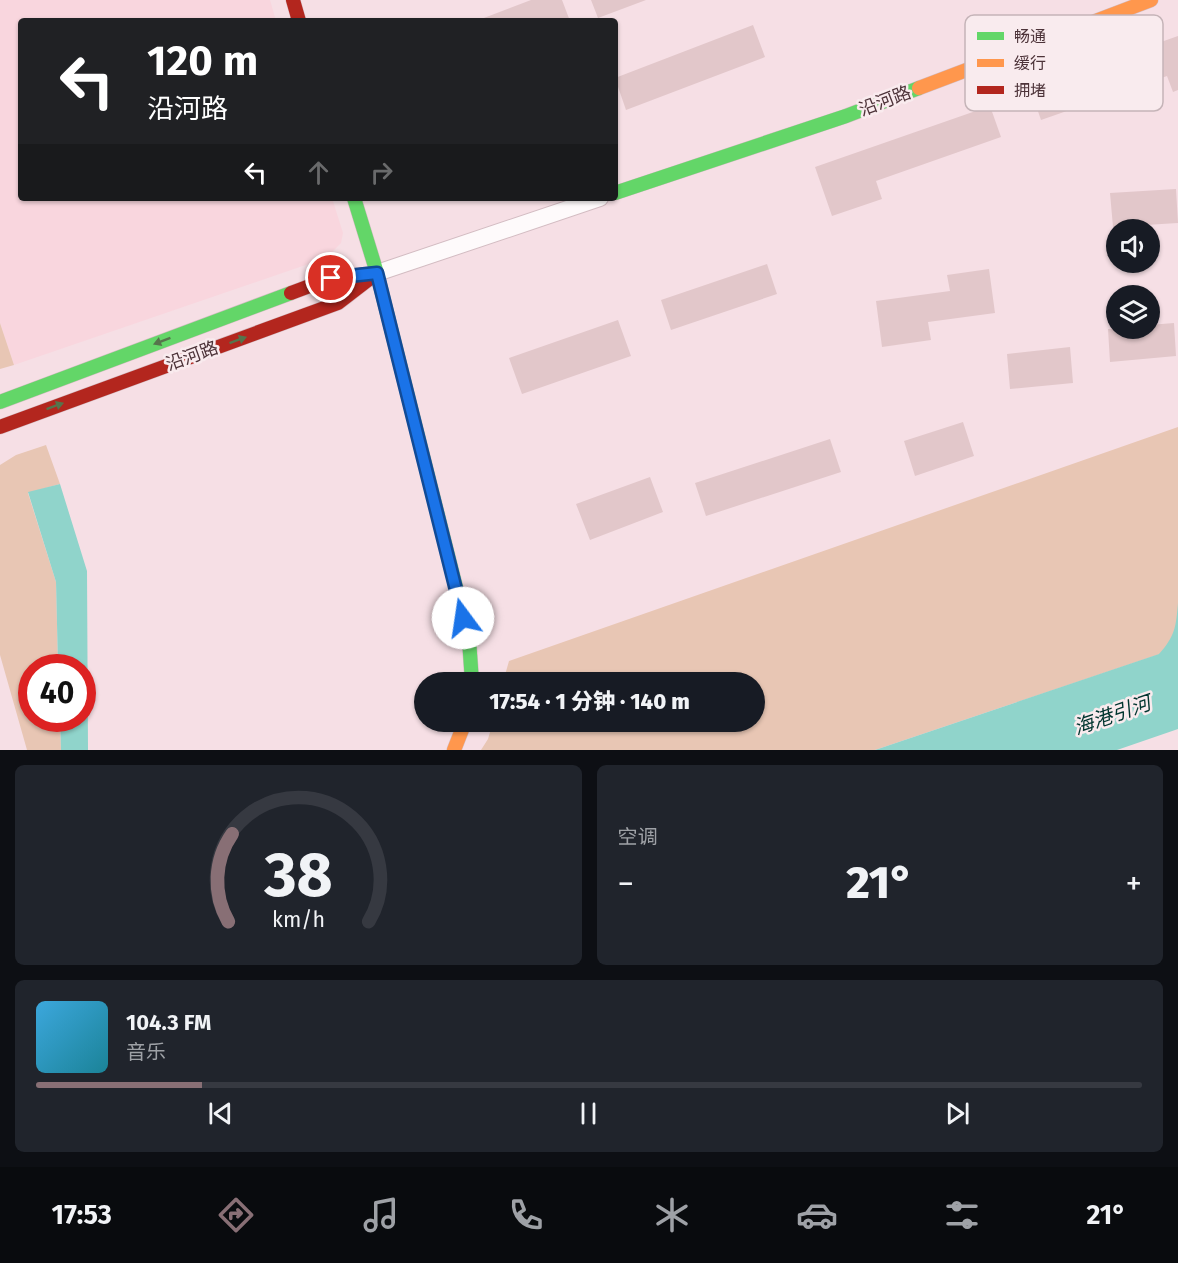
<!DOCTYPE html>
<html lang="zh">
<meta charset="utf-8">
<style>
:root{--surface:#171b24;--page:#20242c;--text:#f1f3f6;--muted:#9ea1a6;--line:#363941;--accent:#886f75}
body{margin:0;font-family:"Fira Sans","Noto Sans SC",sans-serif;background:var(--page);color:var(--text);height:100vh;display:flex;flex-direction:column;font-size:22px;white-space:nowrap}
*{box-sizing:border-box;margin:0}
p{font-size:20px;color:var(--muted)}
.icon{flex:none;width:33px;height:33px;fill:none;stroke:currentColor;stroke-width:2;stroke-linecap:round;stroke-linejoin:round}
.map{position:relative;height:750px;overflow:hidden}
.sheet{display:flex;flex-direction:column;gap:15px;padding:15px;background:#0d0f14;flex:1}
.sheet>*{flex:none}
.hud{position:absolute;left:18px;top:18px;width:600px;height:183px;border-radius:6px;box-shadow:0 2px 4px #0004;background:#202124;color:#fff;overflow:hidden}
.controls{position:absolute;left:1106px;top:219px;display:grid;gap:12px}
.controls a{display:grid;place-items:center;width:54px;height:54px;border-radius:50%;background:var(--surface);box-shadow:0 2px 4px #0004;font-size:30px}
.speed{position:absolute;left:18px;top:654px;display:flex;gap:12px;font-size:30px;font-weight:700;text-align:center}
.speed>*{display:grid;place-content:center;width:78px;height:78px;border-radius:50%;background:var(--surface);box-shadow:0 2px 4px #0004;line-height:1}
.speed .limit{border:9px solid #d22;background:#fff;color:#111}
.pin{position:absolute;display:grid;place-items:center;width:51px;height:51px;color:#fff;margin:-26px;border:3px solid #fff;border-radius:50%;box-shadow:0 2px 6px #0007}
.me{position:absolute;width:66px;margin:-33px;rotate:346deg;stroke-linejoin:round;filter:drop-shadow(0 0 4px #0008)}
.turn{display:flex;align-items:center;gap:21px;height:126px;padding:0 30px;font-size:27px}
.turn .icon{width:78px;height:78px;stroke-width:2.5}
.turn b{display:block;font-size:42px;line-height:51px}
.lanes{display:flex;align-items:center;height:57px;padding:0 30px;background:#0003;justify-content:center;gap:30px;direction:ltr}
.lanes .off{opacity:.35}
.big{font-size:45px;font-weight:800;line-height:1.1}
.sheet .widget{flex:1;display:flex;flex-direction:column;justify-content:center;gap:9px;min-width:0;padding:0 21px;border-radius:9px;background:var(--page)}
.sheet .dial{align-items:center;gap:0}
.dial svg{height:156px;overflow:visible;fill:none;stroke:var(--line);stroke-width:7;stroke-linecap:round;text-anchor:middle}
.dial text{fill:var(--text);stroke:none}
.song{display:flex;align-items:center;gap:18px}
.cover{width:72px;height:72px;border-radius:9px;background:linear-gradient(135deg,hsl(200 70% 55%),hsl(190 70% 35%))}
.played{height:6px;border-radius:3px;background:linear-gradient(90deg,var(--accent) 15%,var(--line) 15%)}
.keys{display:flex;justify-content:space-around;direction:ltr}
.heat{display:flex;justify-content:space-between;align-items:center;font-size:33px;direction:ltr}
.sheet .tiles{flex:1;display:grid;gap:15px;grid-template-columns:1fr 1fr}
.widget:last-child{grid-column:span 2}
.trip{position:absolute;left:414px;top:672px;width:351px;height:60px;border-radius:30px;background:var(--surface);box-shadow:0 2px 4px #0004;font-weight:800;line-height:60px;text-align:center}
.tab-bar{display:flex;height:96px;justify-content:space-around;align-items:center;background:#090b0e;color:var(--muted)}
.tab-bar .icon{width:42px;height:42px}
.tab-bar .current{color:var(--accent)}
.tab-bar b{font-size:27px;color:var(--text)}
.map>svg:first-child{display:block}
.built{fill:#f9d6de}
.green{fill:#e8c6b4}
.water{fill:#90d4cb}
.building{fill:#e2c7ca}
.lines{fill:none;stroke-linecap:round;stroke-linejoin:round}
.street-casing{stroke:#d3bcc2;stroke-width:18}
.fast-casing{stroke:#d3bcc2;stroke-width:15}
.slow-casing{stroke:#d3bcc2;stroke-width:15}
.jam-casing{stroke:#d3bcc2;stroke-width:15}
.street{stroke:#fefafb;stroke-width:16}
.fast{stroke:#63d668;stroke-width:14}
.slow{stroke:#ff974d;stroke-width:14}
.jam{stroke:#b3261e;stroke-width:14}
.oneway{fill:#56744c}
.route-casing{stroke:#114b97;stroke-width:15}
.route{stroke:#1a73e8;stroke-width:10}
.labels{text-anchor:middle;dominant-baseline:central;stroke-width:5;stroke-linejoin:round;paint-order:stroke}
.street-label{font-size:18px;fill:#4d3339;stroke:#f9ebee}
.water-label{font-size:20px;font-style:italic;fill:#00352f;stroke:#f9ebee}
.key{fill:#f9ebee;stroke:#c5b4b8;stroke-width:1.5}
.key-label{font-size:16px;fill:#4d3339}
</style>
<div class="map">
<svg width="1178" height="750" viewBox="0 0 1178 750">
<rect width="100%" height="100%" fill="#f6dfe5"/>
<!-- built -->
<path class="built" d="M0 0H270L276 21H21V198H332L343 233 341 243 326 258 14 365 0 323Z"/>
<!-- green -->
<path class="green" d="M0 323 14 365 0 369Z
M1178 427V648L875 750H481L488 739 493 722H754V682H503L509 661Z
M46 445 60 484 28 493 56 582 58 667 32 668V718L60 719 61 750H27L0 655V465L16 455Z"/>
<!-- water -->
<path class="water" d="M60 484 87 571 88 750H61L60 719 82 718V668L58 667 56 582 28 492Z
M1178 603V729L1117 750H875L1159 654C1175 636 1176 627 1178 603Z"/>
<!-- building -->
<path class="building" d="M531 0H562L570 21H476Z
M591 0H646L598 18Z
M753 25 765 57 626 110 615 78Z
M1178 36V90L1173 92 1167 76 1041 120 1030 88Z
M990 106 1001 137 876 181 882 199 832 216 815 167Z
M1176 189 1178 223 1113 227 1110 193Z
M767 264 777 294 671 330 661 300Z
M989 269 995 313 928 322 931 340 882 347 876 301 950 291 947 275Z
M618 320 631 356 522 394 509 358Z
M1174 323 1176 356 1110 362 1108 329 1149 328V325Z
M1070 347 1073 383 1010 389 1007 354Z
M963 422 974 456 915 476 904 441Z
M830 439 841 472 706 516 695 483Z
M650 477 663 512 590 540 576 504Z"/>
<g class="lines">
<!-- street casing -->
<g class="street-casing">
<path id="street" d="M377 273 600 198"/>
</g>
<!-- fast casing -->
<g class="fast-casing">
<path id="fast" d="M615 193 846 116 919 88
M354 198 377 273 469 639 472 682
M0 402 291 293"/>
</g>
<!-- slow casing -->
<g class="slow-casing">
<path id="slow" d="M919 88 1151 0
M454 750 465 722"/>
</g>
<!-- jam casing -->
<g class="jam-casing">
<path id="jam" d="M293 0 299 21
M291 293 331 278 377 273
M0 427 338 303 377 273"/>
</g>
<!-- street -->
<use href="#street" class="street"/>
<!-- fast -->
<use href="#fast" class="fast"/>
<!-- slow -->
<use href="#slow" class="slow"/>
<!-- jam -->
<use href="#jam" class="jam"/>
</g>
<!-- one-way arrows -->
<defs><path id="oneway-solid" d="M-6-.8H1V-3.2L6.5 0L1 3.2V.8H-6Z" transform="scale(1.5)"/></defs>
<g class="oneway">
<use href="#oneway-solid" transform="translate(238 340) rotate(-20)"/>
<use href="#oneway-solid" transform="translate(162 341) rotate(159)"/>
<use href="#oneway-solid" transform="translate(55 406) rotate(-20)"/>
</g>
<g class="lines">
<!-- route casing -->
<g class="route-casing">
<path id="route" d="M331 278 377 273 463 618"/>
</g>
<!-- route -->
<use href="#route" class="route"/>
</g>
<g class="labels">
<!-- street labels -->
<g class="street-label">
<text transform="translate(885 101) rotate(-21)">沿河路</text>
<text transform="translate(192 356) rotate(-20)">沿河路</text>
</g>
<!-- water labels -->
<g class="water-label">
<text transform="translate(1112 715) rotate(-19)">海港引河</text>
</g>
</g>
<!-- legend -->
<rect x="965" y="15" width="198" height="96" rx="9" class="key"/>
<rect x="977" y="32" width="27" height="8" fill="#63d668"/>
<rect x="977" y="59" width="27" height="8" fill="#ff974d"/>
<rect x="977" y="86" width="27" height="8" fill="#b3261e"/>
<g class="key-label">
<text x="1014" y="42">畅通</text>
<text x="1014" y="69">缓行</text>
<text x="1014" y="96">拥堵</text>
</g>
</svg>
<div class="controls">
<a><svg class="icon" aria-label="sound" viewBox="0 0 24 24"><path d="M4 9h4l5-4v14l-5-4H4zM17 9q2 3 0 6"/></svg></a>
<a><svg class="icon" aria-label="layers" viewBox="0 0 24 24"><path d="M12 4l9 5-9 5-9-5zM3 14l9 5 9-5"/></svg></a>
</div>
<div class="speed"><div class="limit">40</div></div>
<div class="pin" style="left:331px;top:278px;background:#d93025"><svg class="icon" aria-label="arrive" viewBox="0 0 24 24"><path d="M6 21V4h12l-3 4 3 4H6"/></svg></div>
<svg class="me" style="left:463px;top:618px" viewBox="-20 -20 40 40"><circle r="19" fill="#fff"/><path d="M0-13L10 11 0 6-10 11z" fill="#1a73e8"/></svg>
<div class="trip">17:54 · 1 分钟 · 140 m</div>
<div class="hud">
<div class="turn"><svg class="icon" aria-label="left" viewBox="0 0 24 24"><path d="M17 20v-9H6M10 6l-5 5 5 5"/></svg><div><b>120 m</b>沿河路</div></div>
<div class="lanes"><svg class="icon" aria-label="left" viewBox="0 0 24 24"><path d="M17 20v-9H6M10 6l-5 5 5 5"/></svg><svg class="icon off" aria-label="ahead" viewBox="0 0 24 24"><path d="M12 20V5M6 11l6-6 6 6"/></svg><svg class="icon off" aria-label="right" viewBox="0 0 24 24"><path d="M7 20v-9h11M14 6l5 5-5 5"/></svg></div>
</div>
</div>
<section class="sheet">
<div class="tiles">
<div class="widget dial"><svg viewBox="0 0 100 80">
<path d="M14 69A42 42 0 1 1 86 69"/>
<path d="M14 69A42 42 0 0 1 16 24" stroke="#886f75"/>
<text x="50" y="56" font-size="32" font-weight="700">38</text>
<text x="50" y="72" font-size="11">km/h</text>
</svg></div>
<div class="widget"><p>空调</p>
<div class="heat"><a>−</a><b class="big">21°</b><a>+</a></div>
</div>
<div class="widget">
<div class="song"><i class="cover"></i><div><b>104.3 FM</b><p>音乐</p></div></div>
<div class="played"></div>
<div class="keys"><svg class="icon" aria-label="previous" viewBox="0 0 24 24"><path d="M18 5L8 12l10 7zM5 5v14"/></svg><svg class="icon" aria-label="pause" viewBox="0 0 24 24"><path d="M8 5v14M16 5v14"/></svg><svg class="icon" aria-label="next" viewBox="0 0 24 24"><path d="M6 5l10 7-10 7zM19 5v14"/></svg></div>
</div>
</div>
</section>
<nav class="tab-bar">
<b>17:53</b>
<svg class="icon current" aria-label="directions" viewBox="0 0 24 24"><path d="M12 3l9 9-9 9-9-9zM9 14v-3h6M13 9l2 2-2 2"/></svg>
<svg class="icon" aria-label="music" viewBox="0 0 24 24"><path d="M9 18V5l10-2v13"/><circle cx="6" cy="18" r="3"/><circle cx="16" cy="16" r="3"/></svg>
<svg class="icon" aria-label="phone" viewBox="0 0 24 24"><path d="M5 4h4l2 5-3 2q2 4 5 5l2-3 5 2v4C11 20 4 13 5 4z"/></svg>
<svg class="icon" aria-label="climate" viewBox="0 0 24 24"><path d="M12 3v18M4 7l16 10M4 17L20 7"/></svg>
<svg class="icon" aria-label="car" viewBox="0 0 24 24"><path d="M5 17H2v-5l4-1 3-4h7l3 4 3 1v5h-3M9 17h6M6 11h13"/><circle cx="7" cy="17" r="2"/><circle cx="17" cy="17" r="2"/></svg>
<svg class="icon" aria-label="filters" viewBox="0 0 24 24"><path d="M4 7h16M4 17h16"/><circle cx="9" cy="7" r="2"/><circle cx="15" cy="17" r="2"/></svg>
<b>21°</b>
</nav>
